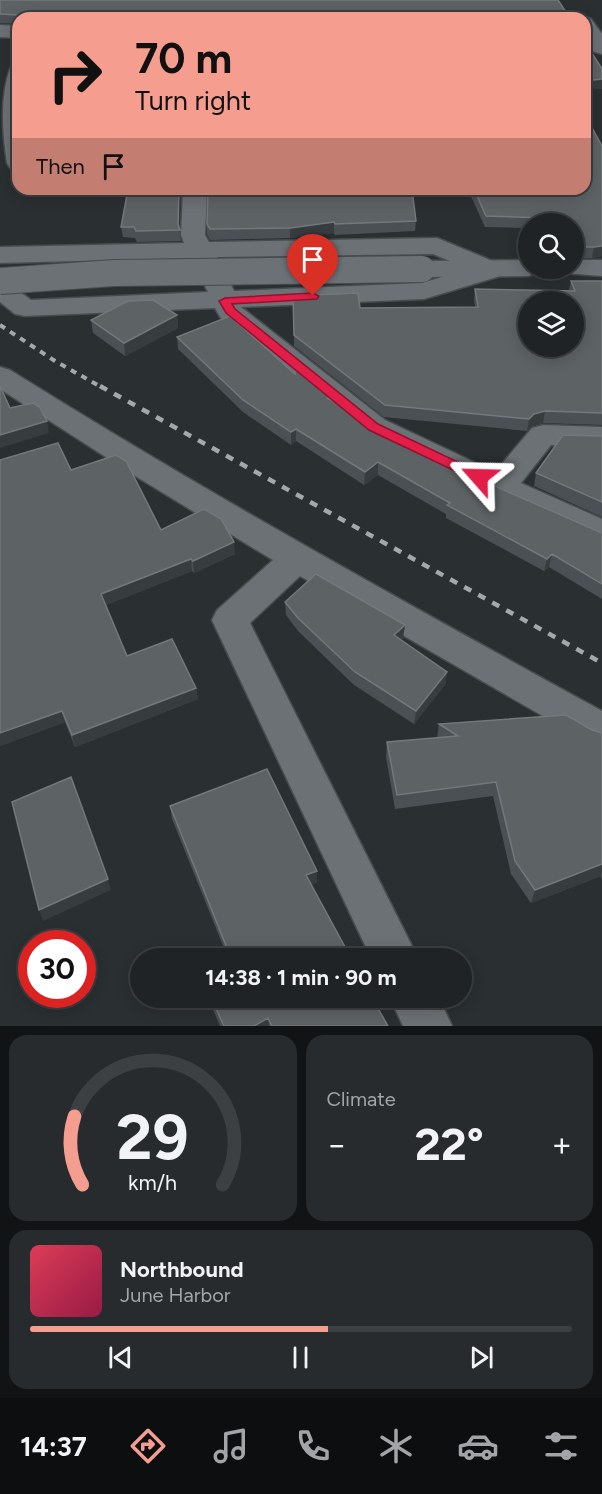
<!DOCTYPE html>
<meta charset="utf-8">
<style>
:root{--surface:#202326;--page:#282b2e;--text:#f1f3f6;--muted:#a2a4a7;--line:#3d4043;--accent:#f59d8e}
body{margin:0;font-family:Figtree,sans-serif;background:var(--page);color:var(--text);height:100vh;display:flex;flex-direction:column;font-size:22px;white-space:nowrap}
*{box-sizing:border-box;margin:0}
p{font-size:20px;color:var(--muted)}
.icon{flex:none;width:33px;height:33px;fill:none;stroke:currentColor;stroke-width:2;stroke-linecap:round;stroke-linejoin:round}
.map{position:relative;height:1026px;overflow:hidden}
.side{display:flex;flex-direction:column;gap:9px;padding:9px;background:#121315;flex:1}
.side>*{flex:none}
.hud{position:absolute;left:12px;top:12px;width:579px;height:183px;border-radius:18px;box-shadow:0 3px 15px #0003,0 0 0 2px var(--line);background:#f59d8e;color:#111;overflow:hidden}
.controls{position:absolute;left:518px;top:213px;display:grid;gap:12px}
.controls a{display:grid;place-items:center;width:66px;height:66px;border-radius:50%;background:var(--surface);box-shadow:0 3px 15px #0003,0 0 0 2px var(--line);font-size:30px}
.speed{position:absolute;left:18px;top:930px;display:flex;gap:12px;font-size:30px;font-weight:700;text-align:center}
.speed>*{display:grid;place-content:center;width:78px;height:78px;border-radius:50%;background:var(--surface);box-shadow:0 3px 15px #0003,0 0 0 2px var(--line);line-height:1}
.speed .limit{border:9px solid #d22;background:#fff;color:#111}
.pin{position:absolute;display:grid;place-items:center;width:51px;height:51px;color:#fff;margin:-62px -26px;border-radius:50% 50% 50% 0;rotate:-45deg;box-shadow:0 0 6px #0007}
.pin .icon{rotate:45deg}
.me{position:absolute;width:66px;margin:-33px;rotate:295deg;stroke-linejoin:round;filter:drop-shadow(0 0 4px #0008)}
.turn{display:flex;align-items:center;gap:21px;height:126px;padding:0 24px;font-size:27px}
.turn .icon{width:78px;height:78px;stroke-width:2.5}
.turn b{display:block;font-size:42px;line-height:51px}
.then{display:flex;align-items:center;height:57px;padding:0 24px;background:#0003;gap:12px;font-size:22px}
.big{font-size:45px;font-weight:700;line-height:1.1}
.side .card{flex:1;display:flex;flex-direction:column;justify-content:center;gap:9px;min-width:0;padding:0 21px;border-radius:18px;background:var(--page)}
.side .dial{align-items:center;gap:0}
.dial svg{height:156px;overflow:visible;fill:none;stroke:var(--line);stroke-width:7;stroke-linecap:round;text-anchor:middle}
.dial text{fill:var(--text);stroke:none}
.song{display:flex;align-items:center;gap:18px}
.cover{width:72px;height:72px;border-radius:9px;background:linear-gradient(135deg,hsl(350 70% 55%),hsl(340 70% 35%))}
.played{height:6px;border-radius:3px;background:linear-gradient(90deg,var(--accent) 55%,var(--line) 55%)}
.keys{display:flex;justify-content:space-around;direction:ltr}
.heat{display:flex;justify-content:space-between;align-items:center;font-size:33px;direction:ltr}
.side .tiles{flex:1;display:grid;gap:9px;grid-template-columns:1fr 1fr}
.card:last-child{grid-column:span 2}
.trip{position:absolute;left:130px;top:948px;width:342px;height:60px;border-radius:30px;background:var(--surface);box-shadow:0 3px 15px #0003,0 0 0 2px var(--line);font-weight:700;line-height:60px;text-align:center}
.tabs{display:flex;height:96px;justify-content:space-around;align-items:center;background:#0d0e0f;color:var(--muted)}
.tabs .icon{width:42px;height:42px}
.tabs .current{color:var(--accent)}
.tabs b{font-size:27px;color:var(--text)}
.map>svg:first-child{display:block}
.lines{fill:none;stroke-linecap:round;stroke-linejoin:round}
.minor-casing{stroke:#474c4f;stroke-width:3}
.tertiary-casing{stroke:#474c4f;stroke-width:3}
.minor{fill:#6c7175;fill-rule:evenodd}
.tertiary{fill:#6c7175;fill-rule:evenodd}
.rail-far1{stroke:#a5a8ab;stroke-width:4;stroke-dasharray:6 6;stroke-linecap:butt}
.rail{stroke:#a5a8ab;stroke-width:4.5;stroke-dasharray:8 8;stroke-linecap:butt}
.tertiary-bridge-casing{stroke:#474c4f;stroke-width:28;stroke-linecap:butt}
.tertiary-bridge{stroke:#6c7175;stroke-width:26}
.wall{fill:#4b5054}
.shaded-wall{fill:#373c3f}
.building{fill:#5d6265;stroke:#74787c;stroke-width:1.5;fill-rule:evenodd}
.route{fill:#e11d48;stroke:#92132f;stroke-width:1.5}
</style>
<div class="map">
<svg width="602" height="1026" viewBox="0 0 602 1026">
<rect width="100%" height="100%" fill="#2a2f32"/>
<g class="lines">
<!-- minor casing -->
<g class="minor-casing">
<path id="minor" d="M0 25 18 26V38L0 37Z
M585 40 602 41V51L585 52Z
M18 64V170L10 168 7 163C2 131 0 94 11 66Z
M183 189H207L205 235 209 242 437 238 495 262 507 264 511 269 507 274 424 299 241 307 385 420 495 472 532 428 543 425 602 427V447L551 445 521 483 602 519V545L489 495 363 434 220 317 215 308 25 316 15 314 0 302V282L9 284 31 300 208 292 191 258 0 263V247L184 243 181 235ZM433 254 469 269 422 283 234 291 217 257Z
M0 367 10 370C203 491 402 601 602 711V747L588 742 300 576 250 623 418 958H371L212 620 217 610 273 560 137 477 0 389Z
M390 998H439L452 1026H403Z"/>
</g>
<!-- tertiary casing -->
<g class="tertiary-casing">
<path id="tertiary" d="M585 17 591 19 602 34V54L595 52 585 37V18H583Z
M528 260V268H540L537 273 528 276 422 277 413 274 409 269 413 264 422 261Z
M573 260H602V276L564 273 561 268H573Z"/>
</g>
<!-- minor -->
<use href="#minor" class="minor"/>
<!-- tertiary -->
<use href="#tertiary" class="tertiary"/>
<!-- rail-far1 -->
<path class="rail-far1" d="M0 325 55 361 103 388"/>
<!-- rail -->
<path class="rail" d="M100 386 602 663"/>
<!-- tertiary-bridge casing -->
<g class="tertiary-bridge-casing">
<path id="tertiary-bridge" d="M0 281 114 273 422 269"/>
</g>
<!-- tertiary-bridge -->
<use href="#tertiary-bridge" class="tertiary-bridge"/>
</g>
<!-- wall -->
<path class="wall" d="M0 0 570 18H18V24L0 23Z
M602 146V256L592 258H573V224H528V228L485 227 469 192 412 191 416 221 415 231 335 235 334 233 290 238 210 240 207 234V224L208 189H585Z
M128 189H181L179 228 181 241 137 242 135 238 123 237 121 227Z
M571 281H602V425L543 423 531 426 527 431 384 417 294 346 293 296 360 308 475 307 474 300 475 289 569 290Z
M177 315 178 328 125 356 93 333 91 320Z
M177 337 295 374 332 399V401L363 423 490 484 602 533V599L549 567 544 571 446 518V514L378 475 364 485 296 441 291 445 243 412 178 349Z
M602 436V517L534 486 536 473Z
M0 460 71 470 161 530 235 554 194 573 192 571 106 605 127 656 196 688 198 699 75 747 65 722 0 746Z
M285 602 405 625 403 638 401 640 447 672 445 685 414 724 354 685 298 631 286 615Z
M439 724 592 730 602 733V880L601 876 531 903 511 874 493 796 395 809 386 757 387 742 437 738Z
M170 806 317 882 311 885 351 958H228L172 819Z
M208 998H372L388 1026H220Z"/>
<!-- shaded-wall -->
<path class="shaded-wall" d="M602 79V89L585 90V81Z
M179 189H181L179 230 178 224Z
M334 222V233L290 238V228Z
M602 246V256L592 258 594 247Z
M177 315 178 328 125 356 124 343Z
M545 411 543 423 531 426 527 431 529 419 534 414Z
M47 421 49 433 0 448V435Z
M296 429V441L291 445V432Z
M378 462V475L364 485 365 472Z
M234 542 235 554 194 573 193 561Z
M552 554 549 567 544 571 547 559Z
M191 559 192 571 103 606 101 594Z
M405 625 403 638 393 648 394 635Z
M447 672 445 685 414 724 416 711Z
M196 688 198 699 75 747 72 735Z
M62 711 65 722 0 746V733Z
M602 864V872L601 876 531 903 535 890Z
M317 871V882L306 887V875Z
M108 879 111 890 43 921 39 910Z
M268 1018 269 1026H254Z"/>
<!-- building -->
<path class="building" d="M0 0H558L570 18H354L320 13V18H18L17 15 0 14Z
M585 42 602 69V79L585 81Z
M585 115 602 146V246L594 247H575L573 251V224H548L545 218 486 216 474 189H585Z
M128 189H179L178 224 180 230 136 231 134 227H121Z
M208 189H412L416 221 335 224 334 222 290 228 210 229 207 224Z
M571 281H602V413L545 411 534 414 529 419 385 405 294 335 293 296 358 293 360 308 478 307 475 289 575 291ZM528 302H573V346H528Z
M153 300 177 315 124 343 91 320 128 301Z
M230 316 295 374V369L332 399 327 398 339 404 363 423 490 484 602 533V584L552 554 547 559 447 505 450 503 378 462 365 472 296 429 291 432 243 400 177 337Z
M0 386 10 408 33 403 40 408 47 421 0 435Z
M563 435 602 436V502L536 473Z
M58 443 71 470 116 455 126 461 161 530 204 509 221 519 234 542 193 561 191 559 101 594 127 656 172 639 196 688 72 735 62 711 0 733V460Z
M316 574 405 625 394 635 447 672 416 711 355 672 298 618 285 602Z
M566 715 592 730 602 733V864L535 890 515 861 496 782 397 795 387 742 458 736 439 724Z
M267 769 317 871 306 875 351 958H231L170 806Z
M71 777 108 879 39 910 12 802Z
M211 998H372L388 1026H272L268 1018 254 1026H224Z"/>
<!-- route -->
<path class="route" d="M313 293 319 296 317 299 232 304 235 309 378 424 483 474 485 477 483 480H474L369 430 226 313 219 301 225 298Z"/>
</svg>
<div class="controls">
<a><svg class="icon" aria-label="search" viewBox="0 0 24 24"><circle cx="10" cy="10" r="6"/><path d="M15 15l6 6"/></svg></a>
<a><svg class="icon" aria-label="layers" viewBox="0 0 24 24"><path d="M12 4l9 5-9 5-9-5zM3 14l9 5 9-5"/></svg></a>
</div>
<div class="speed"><div class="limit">30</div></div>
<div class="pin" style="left:313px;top:296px;background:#d93025"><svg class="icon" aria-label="arrive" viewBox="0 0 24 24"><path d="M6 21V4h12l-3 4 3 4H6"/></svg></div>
<svg class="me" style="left:479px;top:477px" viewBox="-20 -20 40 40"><path d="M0-17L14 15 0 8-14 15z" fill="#e11d48" stroke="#fff" stroke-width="4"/></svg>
<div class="trip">14:38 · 1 min · 90 m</div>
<div class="hud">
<div class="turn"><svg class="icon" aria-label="right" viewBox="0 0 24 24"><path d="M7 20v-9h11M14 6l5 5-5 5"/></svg><div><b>70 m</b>Turn right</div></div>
<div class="then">Then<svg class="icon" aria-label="arrive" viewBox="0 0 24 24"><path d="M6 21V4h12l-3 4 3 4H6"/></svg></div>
</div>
</div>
<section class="side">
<div class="tiles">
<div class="card dial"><svg viewBox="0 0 100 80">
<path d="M14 69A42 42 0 1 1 86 69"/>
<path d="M14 69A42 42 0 0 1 10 34" stroke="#f59d8e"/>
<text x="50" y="56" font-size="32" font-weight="700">29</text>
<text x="50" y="72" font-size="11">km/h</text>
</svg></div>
<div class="card"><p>Climate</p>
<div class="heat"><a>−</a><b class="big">22°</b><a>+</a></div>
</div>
<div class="card">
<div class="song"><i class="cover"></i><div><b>Northbound</b><p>June Harbor</p></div></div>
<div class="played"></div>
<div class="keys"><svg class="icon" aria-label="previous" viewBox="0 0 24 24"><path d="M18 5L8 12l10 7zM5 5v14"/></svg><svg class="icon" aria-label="pause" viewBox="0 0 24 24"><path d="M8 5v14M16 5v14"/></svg><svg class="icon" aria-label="next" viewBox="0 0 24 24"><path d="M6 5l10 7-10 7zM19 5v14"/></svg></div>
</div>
</div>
</section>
<nav class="tabs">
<b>14:37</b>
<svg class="icon current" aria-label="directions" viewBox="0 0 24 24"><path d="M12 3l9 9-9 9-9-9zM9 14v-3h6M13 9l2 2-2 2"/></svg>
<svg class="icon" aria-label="music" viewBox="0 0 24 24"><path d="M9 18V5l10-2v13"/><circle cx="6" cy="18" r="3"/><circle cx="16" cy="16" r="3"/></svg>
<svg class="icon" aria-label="phone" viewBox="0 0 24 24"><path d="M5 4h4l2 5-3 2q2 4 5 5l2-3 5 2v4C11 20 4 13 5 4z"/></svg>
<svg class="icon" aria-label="climate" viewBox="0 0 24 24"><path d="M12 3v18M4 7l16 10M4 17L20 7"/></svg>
<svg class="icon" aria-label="car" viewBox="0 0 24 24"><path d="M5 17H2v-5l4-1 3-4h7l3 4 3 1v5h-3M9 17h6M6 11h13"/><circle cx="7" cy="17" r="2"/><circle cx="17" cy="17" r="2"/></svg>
<svg class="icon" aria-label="filters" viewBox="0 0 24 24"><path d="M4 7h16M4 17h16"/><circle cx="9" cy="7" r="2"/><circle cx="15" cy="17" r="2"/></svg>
</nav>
